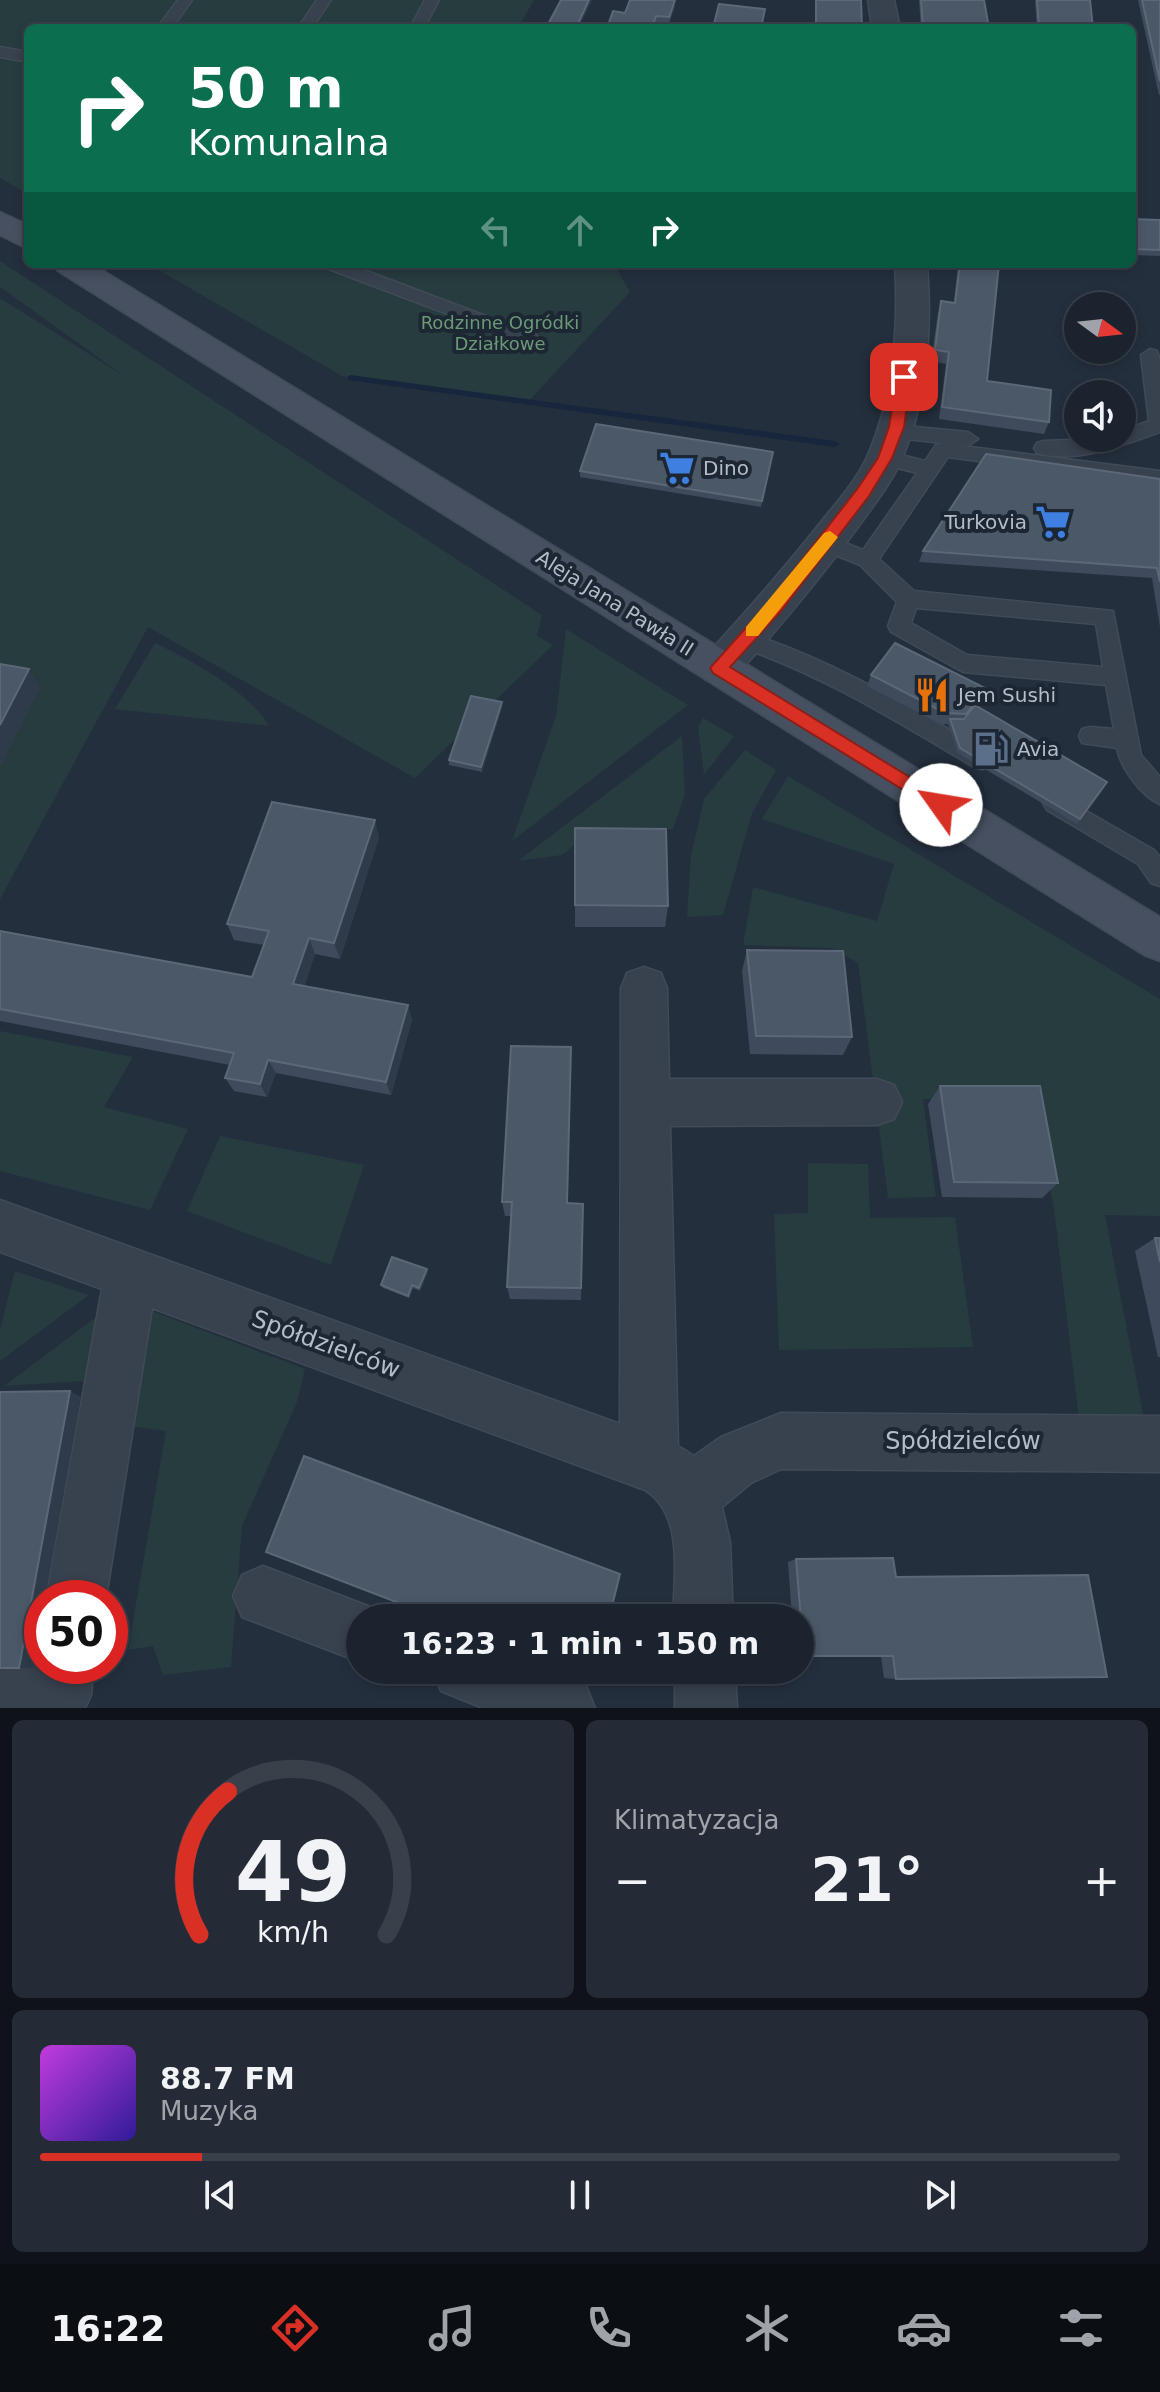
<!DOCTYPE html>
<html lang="pl">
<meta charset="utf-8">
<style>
:root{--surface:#1b232e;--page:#242b36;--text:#f1f3f6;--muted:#a0a4aa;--line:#39404a;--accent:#d93025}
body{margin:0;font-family:"DejaVu Sans",sans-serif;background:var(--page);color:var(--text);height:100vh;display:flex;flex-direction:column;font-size:30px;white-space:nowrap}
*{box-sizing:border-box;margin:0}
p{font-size:26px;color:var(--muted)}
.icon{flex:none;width:44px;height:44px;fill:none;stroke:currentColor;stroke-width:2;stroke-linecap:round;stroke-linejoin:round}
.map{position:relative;height:1708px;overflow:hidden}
.drawer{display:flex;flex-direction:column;gap:12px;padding:12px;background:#0f1319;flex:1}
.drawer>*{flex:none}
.hud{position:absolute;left:24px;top:24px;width:1112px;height:244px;border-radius:12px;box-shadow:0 4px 12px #0003,0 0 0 2px var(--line);background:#0b6e4f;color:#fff;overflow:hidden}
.needle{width:52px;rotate:105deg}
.tools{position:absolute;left:1064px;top:292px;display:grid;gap:16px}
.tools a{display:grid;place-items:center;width:72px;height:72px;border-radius:50%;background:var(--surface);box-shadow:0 4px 12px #0003,0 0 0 2px var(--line);font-size:40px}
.speed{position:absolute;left:24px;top:1580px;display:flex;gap:16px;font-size:40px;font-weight:700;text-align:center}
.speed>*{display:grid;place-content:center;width:104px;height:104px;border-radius:50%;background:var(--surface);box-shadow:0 4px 12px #0003,0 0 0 2px var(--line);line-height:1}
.speed .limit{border:12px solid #d22;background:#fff;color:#111}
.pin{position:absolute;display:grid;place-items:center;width:68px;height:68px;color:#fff;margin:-34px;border-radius:16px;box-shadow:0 4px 12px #0006}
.me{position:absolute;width:88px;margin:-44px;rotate:302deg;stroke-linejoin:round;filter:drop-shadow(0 0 6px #0008)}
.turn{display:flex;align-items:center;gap:28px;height:168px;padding:0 32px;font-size:36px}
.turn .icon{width:104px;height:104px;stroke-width:2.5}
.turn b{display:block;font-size:56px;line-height:68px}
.lanes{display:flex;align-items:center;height:76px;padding:0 32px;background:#0003;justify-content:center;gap:40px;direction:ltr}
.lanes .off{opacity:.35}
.big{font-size:60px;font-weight:700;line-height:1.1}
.drawer .widget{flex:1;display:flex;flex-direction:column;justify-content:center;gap:12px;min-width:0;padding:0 28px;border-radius:12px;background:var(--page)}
.drawer .dial{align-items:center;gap:0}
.dial svg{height:208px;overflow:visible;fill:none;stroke:var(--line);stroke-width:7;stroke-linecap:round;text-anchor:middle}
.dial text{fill:var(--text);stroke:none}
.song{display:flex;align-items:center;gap:24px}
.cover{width:96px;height:96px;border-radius:12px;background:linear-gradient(135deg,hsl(290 70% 55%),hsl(250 70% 35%))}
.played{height:8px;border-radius:4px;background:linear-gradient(90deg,var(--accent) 15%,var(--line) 15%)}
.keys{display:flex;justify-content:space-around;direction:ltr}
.heat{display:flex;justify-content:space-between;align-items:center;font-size:44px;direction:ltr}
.drawer .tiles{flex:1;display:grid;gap:12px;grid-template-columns:1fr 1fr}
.widget:last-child{grid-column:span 2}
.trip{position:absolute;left:346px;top:1604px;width:468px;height:80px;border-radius:40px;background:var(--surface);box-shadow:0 4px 12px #0003,0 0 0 2px var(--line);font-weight:700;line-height:80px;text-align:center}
.dock{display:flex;height:128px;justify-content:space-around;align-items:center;background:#0b0e12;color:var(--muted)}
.dock .icon{width:56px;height:56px}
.dock .current{color:var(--accent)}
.dock b{font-size:36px;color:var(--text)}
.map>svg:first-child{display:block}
.green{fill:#263c3f}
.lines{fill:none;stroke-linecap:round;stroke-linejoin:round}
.stream{fill:#17263c;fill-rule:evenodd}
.lane-casing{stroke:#414a57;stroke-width:3}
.street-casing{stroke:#414a57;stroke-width:3}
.secondary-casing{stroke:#414a57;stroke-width:3}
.lane{fill:#38414e;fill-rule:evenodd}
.street{fill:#38414e;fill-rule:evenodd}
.secondary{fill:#465061;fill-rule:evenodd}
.wall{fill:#3f4b5c}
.shaded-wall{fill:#2f3b4b}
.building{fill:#4b5868;stroke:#5c6777;stroke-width:2}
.route{fill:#d93025;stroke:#8d1f18;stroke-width:2}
.slow{fill:#f59e0b}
.labels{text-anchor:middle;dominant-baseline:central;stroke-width:8;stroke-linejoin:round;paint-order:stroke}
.far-park-label{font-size:18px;fill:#6b9a76;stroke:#1d2633}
.poi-label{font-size:20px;fill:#b4bcc9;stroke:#1d2633;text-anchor:start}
.street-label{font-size:20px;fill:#b4bcc9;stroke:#1d2633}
.near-street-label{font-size:24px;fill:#b4bcc9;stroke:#1d2633}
</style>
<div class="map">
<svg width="1160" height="1708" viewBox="0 0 1160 1708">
<rect width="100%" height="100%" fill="#242f3e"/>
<!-- green -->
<path class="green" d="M0 0H534L518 28H28V194L0 178Z
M0 261 542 615 537 636 553 645 415 778 148 627 0 899V298L124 376 0 287Z
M148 264H614L630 292 526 404 342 376Z
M566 629 688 705 512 841 556 716Z
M155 643C191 660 250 692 269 726L115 709Z
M703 718 734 736 704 775 698 727Z
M682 736 685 794 673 829 589 833 562 855 518 861Z
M745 750 776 770 752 813 723 915 687 917 691 855 704 799Z
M788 776 1160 999V1216L1105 1215 1144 1419 1079 1420 1054 1208 1032 1098 923 1099 936 1197 888 1198 858 963 832 948 743 945 753 887 877 921 894 864 762 819Z
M0 1031 133 1057 104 1107 188 1129 150 1210 0 1171Z
M220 1136 364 1165 331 1265 187 1211Z
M808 1163 868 1164 870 1218 955 1217 973 1347 779 1350 774 1214 808 1213Z
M15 1271 89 1295 0 1361V1329Z
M149 1310 305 1369 297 1402 242 1526 231 1667 163 1675 153 1646 128 1650 166 1431 129 1426Z
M99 1315 85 1381 4 1386Z"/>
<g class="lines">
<!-- stream -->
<path class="stream" d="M351 375 835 441 840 444 835 447 348 380V376Z"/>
<!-- lane casing -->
<g class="lane-casing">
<path id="lane" d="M178 0H192L172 28H157Z
M317 0H331L312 28H298Z
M425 0H439L424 28H410Z
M0 47 28 52V62L0 57Z
M323 264H348L536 335 539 339 536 343H524L326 268Z
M1150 349 1157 351 1160 361V432C1123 445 1077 464 1037 453L1034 448 1037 443 1044 441 1122 438V431L1149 421 1141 355Z
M895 425 968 432 978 439 968 446 947 444 1160 471V485L948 457 879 559 914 591 1113 611 1141 755 1160 777V804C1142 797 1120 767 1117 748L1082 743 1079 736 1082 729 1090 727 1114 729 1106 685 963 672 891 632 888 626 897 602 860 565 818 548 815 543 818 538 825 535 863 550 917 473 878 463 875 458 878 453 885 451 925 461 936 445 943 443 888 437 885 432ZM916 608 1096 624 1103 667 967 655 911 623Z
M745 632C833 660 910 707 990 753L993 760 990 767 982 769 974 767C896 721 823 675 737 646L734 640 737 634Z
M1055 793 1154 850 1160 857V886L1151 883 1138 864 1047 810 1043 803 1047 796Z"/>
</g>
<!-- street casing -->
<g class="street-casing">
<path id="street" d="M868 0H894L900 28H872Z
M895 264H927C932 326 928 398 903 456 893 481 876 502 861 523 821 578 778 629 733 679L719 684 705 679 699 668 705 657C745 613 784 569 821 522 837 502 856 481 867 457 893 399 899 327 895 264Z
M644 967 661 973 667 988 669 1079H877L894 1085 902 1102 894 1119 877 1125 670 1126 678 1446 694 1456 721 1437 781 1413 1160 1416V1472L781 1469 751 1483 722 1507 730 1542 733 1618H673C674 1578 685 1515 645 1490L152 1308 106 1598H46L102 1289 0 1252V1200L620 1424 621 988 627 973Z
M263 1566 381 1611 384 1618H360V1662L242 1617 233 1596 242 1575Z
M42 1646V1666H94L91 1695 85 1708H0V1663L35 1664Z
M432 1670H544L586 1686 595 1708H483L441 1691Z
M675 1670H735L737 1708H675Z"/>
</g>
<!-- secondary casing -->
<g class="secondary-casing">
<path id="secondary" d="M0 212 28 225V249L0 235Z
M53 264H92L1160 917V961L1144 955 1008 870 58 271Z"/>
</g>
<!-- lane -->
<use href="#lane" class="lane"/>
<!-- street -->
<use href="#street" class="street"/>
<!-- secondary -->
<use href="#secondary" class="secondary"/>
</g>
<!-- wall -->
<path class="wall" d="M919 0H984L989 28H921Z
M1035 0H1090L1093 28H1037Z
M1138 0H1160V95H1159Z
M675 6 669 23 656 22 654 28H607L625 13Z
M1132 219 1160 220V256L1132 255Z
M958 264H1007L1005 269 998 268 987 381 1049 422 1044 434 939 419 946 364 931 361 938 313 941 301 954 303Z
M773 452 761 507 580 477V471Z
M1160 479V627L1152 578 919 562 923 551Z
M871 675 987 689 982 699 977 706 1107 782 1077 824 958 753 948 724H941L867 686Z
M502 702V707L482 772 449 765V760Z
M575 828 668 906 665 927H575Z
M379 837 340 959 315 954 304 986 408 1005 412 1020 391 1095 276 1073 267 1097 234 1091 225 1078 230 1065 0 1021V931L252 977 264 945 234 940 227 924Z
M747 950 852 1037 843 1055 750 1054 742 971Z
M571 1047 567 1203 583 1204 581 1300 510 1299 507 1287 511 1216H505L502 1202Z
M940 1086 1058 1183 1042 1198 942 1197 928 1104Z
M1155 1238H1160V1357H1158L1135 1251Z
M428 1272 420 1291 413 1288 409 1298 383 1288 381 1285Z
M893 1558 896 1679 884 1678 881 1656H800V1618H792L788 1562 796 1559Z"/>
<!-- shaded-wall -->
<path class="shaded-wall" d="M589 0H592L579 28H576Z
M29 669 40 688 0 767V725Z
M987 689 982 699 962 724 966 714Z
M502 702V707L482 772 481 767Z
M375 820 379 837 340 959 334 943Z
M309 938 315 954 300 999 293 984Z
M408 1005 412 1020 391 1095 386 1082Z
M571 1047V1065L567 1218V1203Z
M268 1060 276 1073 267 1097 260 1084Z
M427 1269 428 1272 420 1291 419 1288Z
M70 1391 81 1397 45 1598H42V1613L32 1668H19Z"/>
<!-- building -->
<path class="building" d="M561 0H589L576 28H546Z
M630 0H675L669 17 656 16 652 28H607L613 11 625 13Z
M816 0H861L862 28H816Z
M921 0H984L989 28H923Z
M1037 0H1090L1093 28H1039Z
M1142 0H1160V81Z
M719 4 765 9 761 28H713Z
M1132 219 1160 220V250L1132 249Z
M960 264H999L987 381 1051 390 1049 422 942 407 949 352 935 350 941 301 955 303Z
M596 424 773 452 762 501 580 471Z
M986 454 1160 479V582L1157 568 923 551Z
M895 643 987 689 966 714 945 713 871 675Z
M0 664 29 669 0 725Z
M471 696 502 702 481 767 449 760Z
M975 705 1107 782 1080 819 960 748 950 719H964Z
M272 802 375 820 334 943 309 938 293 984 408 1005 386 1082 268 1060 260 1084 225 1078 234 1053 0 1009V931L252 977 269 931 227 924Z
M575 828 666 829 668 906 575 905Z
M747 950 843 951 852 1037 756 1036Z
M511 1046 571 1047 567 1203 583 1204 581 1288 507 1287 512 1202H502Z
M940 1086H1040L1058 1183 954 1182Z
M1155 1238H1160V1262Z
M392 1257 427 1269 419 1288 412 1285 408 1296 381 1285Z
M70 1391 19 1668H0V1392Z
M304 1456 620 1574 609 1618H438L266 1552Z
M893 1558 896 1577 1088 1575 1107 1677 896 1679 893 1656H804L796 1559Z
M573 1670H600L598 1680Z"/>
<!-- route -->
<path class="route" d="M904 372 911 377 904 427 892 458 869 496 781 611 730 667 947 800 949 805 941 813 713 673 710 668 769 602 858 488 878 458 889 427 897 377Z"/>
<!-- slow -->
<path class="slow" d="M830 531 838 537 835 541 758 636H746V627L824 533Z"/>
<!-- icons -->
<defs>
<g id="supermarket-bare" transform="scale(2.76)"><path d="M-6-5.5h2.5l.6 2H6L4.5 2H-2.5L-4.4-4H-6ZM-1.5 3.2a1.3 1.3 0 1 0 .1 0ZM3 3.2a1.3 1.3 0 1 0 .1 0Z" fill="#3f7fe0" stroke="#1d2633" stroke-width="2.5" paint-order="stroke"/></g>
<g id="restaurant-bare" transform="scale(2.76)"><path d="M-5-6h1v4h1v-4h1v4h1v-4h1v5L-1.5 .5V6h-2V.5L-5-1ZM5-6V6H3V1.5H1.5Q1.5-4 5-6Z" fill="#e8710a" stroke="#1d2633" stroke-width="2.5" paint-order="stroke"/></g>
<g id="fuel-bare" transform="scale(2.76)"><path d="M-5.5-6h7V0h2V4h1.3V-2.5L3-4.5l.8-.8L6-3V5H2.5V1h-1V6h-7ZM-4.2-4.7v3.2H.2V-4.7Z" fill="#5c6f8a" stroke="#1d2633" stroke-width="2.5" paint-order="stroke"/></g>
</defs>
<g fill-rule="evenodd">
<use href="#supermarket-bare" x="677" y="468"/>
<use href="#supermarket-bare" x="1053" y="522"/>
<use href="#restaurant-bare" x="932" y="695"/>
<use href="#fuel-bare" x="991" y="749"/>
</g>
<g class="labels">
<!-- far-park labels -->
<g class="far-park-label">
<text x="500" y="322">Rodzinne Ogródki<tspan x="500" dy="21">Działkowe</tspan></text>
</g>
<!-- poi labels -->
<g class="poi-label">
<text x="703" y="468">Dino</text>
<text x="1027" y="522" text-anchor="end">Turkovia</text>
<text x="958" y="695">Jem Sushi</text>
<text x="1017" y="749">Avia</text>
</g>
<!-- street labels -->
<g class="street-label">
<text transform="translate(615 603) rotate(32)">Aleja Jana Pawła II</text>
</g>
<!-- near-street labels -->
<g class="near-street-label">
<text transform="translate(326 1344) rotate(20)">Spółdzielców</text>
<text x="963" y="1441">Spółdzielców</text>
</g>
</g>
</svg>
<div class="tools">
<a><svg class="needle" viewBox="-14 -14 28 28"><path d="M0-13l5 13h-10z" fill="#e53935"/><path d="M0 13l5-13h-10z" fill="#a0a4aa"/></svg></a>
<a><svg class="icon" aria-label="sound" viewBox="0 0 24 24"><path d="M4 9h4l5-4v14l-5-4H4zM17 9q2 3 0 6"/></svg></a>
</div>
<div class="speed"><div class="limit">50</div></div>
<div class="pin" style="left:904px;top:377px;background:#d93025"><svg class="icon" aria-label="arrive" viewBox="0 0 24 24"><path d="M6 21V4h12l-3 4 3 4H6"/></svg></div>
<svg class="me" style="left:941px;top:805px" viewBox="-20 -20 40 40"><circle r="19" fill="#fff"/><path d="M0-13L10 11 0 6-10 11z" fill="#d93025"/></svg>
<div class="trip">16:23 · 1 min · 150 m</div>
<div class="hud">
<div class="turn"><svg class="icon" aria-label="right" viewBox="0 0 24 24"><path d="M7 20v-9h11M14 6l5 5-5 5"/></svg><div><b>50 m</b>Komunalna</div></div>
<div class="lanes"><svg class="icon off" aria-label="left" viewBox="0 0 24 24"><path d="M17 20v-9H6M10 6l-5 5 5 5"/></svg><svg class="icon off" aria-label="ahead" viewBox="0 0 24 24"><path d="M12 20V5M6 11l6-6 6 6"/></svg><svg class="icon" aria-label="right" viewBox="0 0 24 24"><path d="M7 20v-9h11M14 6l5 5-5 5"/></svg></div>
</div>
</div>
<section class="drawer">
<div class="tiles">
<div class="widget dial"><svg viewBox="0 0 100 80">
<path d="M14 69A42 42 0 1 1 86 69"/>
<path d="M14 69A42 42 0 0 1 25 14" stroke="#d93025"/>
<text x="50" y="56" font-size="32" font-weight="700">49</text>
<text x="50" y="72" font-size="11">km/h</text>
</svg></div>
<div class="widget"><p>Klimatyzacja</p>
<div class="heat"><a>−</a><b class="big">21°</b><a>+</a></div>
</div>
<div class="widget">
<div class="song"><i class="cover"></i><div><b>88.7 FM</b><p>Muzyka</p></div></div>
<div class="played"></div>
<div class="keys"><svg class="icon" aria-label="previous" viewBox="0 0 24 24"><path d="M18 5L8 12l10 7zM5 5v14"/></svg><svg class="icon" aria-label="pause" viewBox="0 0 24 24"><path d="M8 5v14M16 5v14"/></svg><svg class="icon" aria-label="next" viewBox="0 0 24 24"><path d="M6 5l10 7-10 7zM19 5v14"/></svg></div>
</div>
</div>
</section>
<nav class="dock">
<b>16:22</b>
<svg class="icon current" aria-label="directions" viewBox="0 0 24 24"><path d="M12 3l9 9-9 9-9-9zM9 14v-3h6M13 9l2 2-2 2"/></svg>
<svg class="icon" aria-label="music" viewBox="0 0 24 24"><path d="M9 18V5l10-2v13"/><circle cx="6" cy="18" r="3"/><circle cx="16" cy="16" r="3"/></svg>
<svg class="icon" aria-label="phone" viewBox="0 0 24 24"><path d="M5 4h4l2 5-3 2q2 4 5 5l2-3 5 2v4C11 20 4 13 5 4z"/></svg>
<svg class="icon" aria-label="climate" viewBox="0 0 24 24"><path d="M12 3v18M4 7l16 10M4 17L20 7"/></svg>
<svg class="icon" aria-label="car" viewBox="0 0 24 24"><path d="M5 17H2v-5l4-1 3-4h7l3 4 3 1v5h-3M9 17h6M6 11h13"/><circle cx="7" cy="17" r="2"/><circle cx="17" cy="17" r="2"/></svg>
<svg class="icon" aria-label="filters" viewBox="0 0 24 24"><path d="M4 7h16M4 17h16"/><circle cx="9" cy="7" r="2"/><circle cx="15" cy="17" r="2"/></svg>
</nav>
